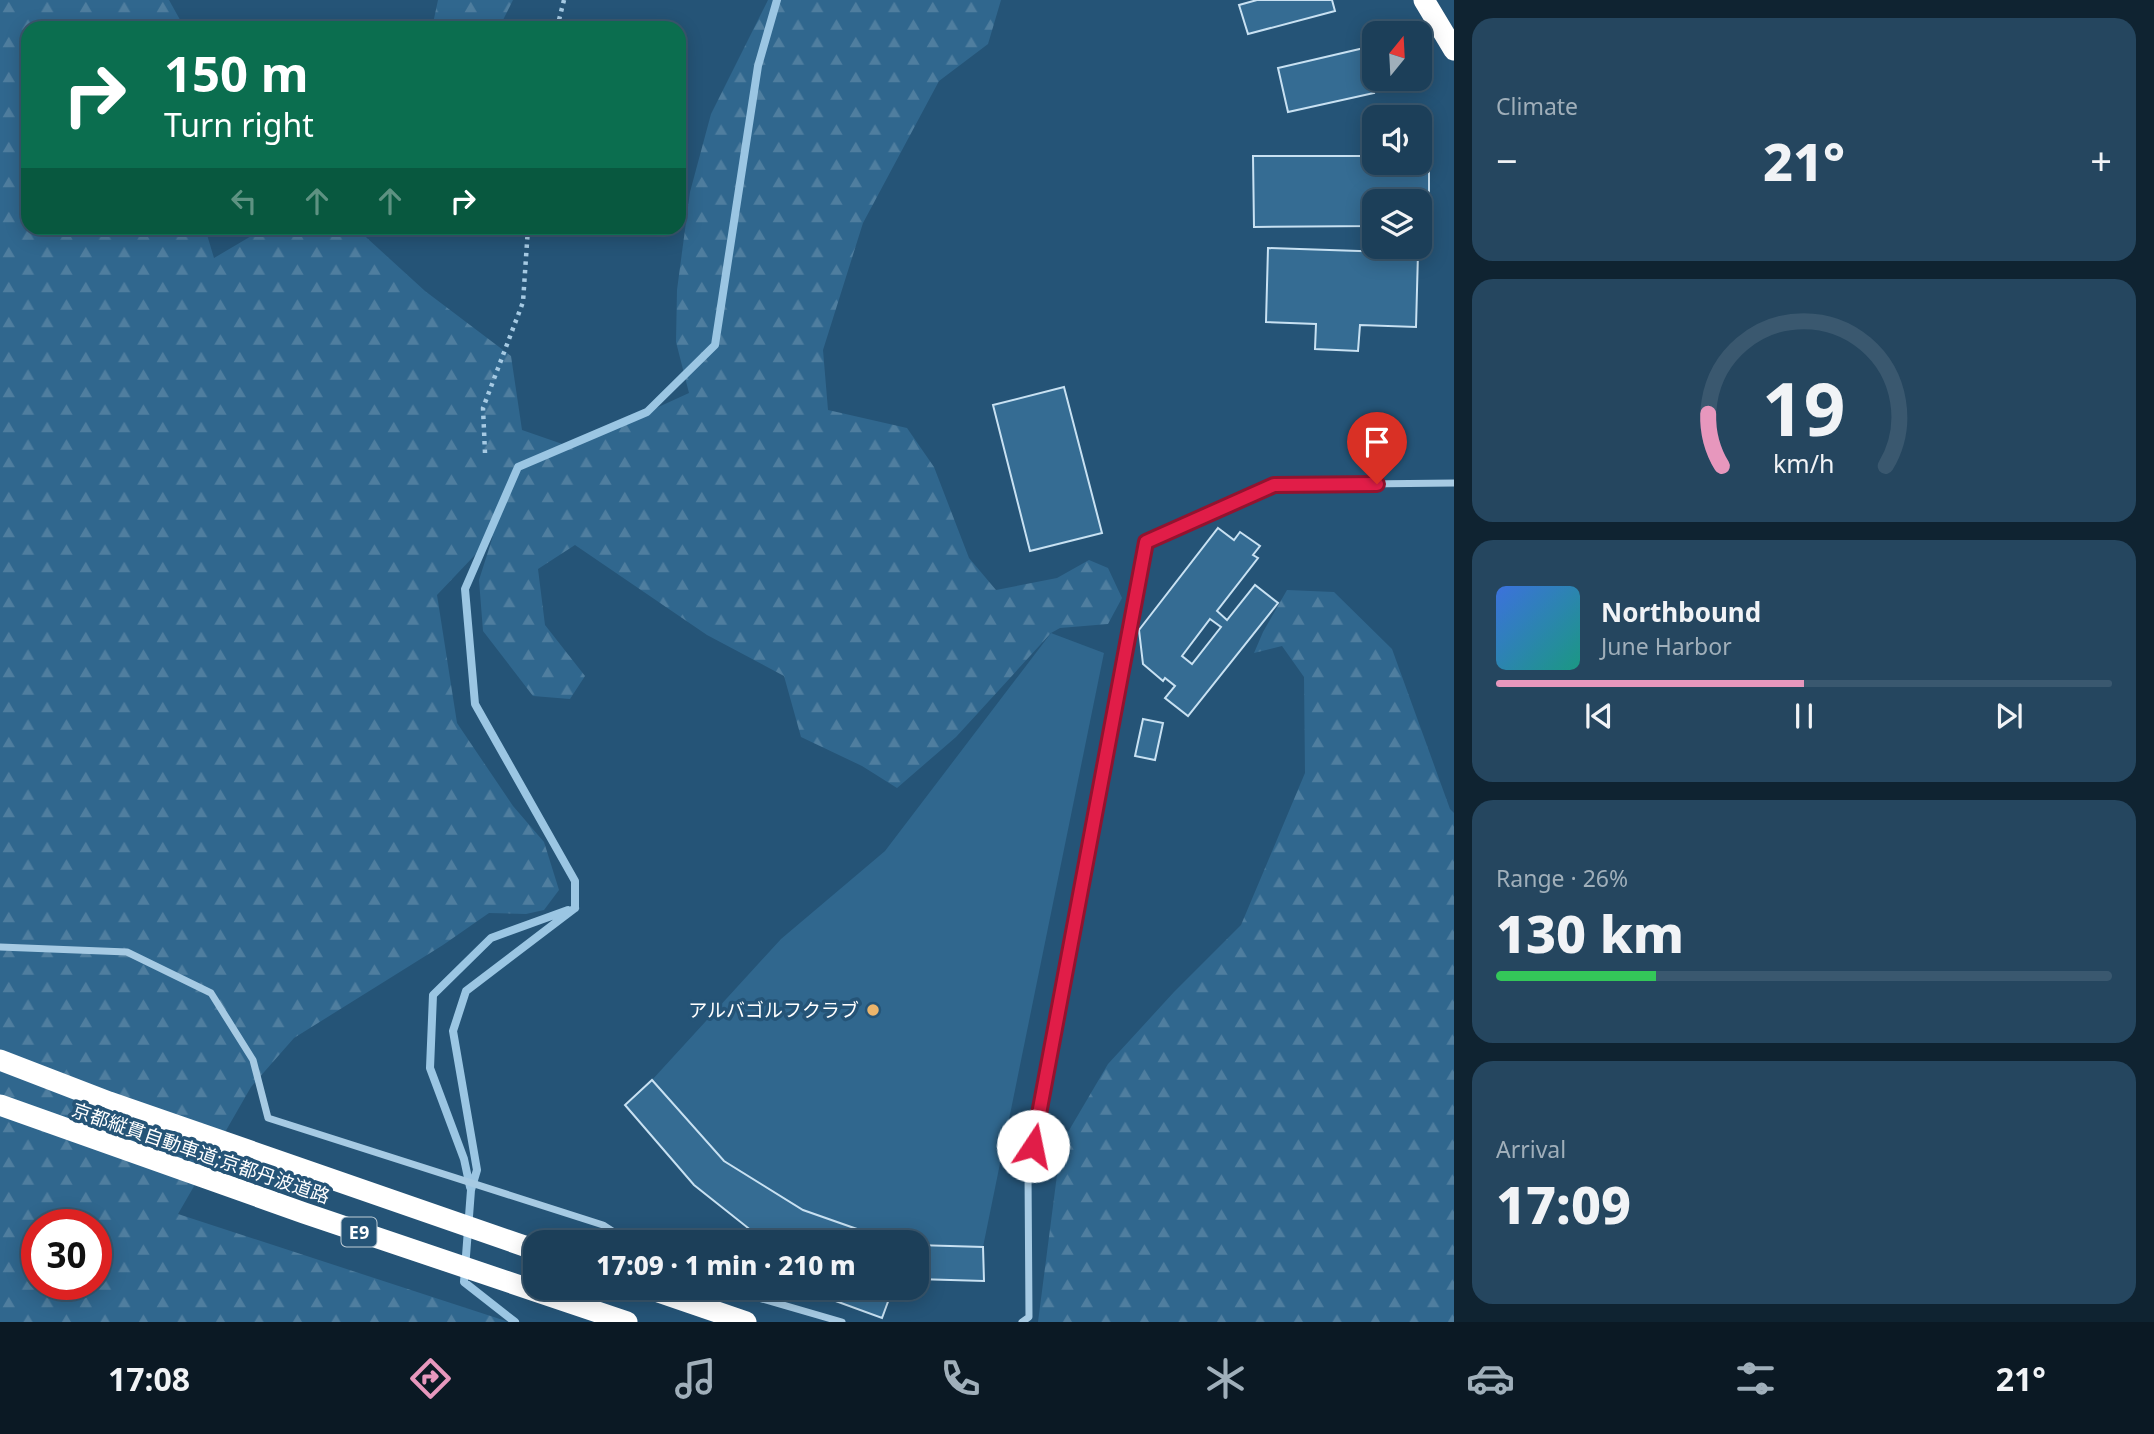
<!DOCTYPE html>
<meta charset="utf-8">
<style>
:root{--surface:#1c3f59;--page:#25465f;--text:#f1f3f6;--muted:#a0afba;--line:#3a586f;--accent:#e797bd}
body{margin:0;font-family:"Noto Sans","Noto Sans JP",sans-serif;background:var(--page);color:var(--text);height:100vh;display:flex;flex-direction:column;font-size:26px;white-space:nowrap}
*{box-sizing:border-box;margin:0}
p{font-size:23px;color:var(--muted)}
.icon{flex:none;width:38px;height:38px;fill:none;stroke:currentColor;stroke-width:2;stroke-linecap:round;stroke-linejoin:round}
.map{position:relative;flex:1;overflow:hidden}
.side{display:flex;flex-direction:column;gap:18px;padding:18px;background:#0f2331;width:700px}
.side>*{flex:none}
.guide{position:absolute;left:21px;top:21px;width:665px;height:214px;border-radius:21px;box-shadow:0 4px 18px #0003,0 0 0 2px var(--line);background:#0b6e4f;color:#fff;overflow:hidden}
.needle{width:46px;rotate:18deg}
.controls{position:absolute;left:1362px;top:21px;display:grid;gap:14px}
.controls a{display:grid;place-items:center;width:70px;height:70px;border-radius:14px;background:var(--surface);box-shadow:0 4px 18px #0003,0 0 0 2px var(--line);font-size:35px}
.speed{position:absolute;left:21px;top:1209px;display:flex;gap:14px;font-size:35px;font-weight:700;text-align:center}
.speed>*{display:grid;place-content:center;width:91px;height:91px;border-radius:50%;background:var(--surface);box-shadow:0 4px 18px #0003,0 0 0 2px var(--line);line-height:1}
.speed .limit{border:10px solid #d22;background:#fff;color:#111}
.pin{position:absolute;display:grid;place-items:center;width:60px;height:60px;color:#fff;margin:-72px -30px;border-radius:50% 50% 50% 0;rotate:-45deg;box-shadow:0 0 7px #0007}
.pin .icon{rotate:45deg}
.me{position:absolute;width:77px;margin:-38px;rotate:11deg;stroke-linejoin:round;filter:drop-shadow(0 0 5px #0008)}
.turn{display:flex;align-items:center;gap:24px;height:147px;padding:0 28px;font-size:32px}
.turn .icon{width:91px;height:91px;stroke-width:2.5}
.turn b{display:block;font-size:49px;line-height:60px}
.lanes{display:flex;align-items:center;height:66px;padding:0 28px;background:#0003;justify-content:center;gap:35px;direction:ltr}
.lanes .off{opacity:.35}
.big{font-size:52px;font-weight:800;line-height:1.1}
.side .tile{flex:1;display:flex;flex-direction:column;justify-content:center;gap:10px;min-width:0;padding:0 24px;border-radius:21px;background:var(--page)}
.side .dial{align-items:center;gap:0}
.dial svg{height:182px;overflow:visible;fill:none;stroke:var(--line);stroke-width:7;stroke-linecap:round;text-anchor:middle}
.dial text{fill:var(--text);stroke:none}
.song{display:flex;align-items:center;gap:21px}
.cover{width:84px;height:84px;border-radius:10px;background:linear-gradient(135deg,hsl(220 70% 55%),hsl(170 70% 35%))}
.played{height:7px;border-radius:4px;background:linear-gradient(90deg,var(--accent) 50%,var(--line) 50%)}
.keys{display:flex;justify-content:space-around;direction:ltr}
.heat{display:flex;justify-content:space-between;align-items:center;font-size:38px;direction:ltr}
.charge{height:10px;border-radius:5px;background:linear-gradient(90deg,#34c759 26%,var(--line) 0)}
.trip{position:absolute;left:523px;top:1230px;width:406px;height:70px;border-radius:21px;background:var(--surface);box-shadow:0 4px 18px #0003,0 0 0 2px var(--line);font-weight:800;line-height:70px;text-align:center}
.tabs{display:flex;height:112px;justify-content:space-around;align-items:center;background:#0b1924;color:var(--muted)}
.tabs .icon{width:49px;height:49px}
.tabs .current{color:var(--accent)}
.tabs b{font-size:32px;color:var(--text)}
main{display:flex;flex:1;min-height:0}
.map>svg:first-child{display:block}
.forest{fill:url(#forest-firs);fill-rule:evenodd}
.garden{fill:#30678e}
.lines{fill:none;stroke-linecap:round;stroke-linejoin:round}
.stream{stroke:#9bc6e3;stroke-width:8}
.building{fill:#356c93;stroke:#c8e1f2;stroke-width:2;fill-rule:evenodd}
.path{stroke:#a6cae3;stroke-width:4.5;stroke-dasharray:3.5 5;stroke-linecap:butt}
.street{stroke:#a6cae3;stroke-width:7}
.highway{stroke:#fff;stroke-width:21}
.route-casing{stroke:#92132f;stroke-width:18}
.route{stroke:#e11d48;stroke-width:12}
.poi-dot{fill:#ecb56b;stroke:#255477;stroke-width:2.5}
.labels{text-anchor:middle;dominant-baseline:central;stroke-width:7;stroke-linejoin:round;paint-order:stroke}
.shield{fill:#255477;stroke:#beccd6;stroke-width:2}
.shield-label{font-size:18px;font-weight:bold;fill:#fff}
.poi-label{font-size:19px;fill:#fff;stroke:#255477;text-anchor:end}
.street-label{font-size:19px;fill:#fff;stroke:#255477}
</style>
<main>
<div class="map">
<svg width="1454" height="1322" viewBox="0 0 1454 1322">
<defs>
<pattern id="forest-firs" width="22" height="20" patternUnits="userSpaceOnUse" patternTransform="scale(1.75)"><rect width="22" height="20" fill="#30678e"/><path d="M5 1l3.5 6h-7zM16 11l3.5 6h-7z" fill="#4f7e9f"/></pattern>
</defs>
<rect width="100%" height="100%" fill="#255477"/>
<!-- forest -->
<path class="forest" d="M0 0H169L184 27 28 28V228H205L214 258 265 228H356L425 291 511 356 522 430 571 447 689 393 676 342 677 290 690 192 711 114 768 0H1001L988 44 939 81 863 223 823 350 828 410 907 428 934 467 969 558 996 590 1057 578 1089 560 1108 568 1122 598 1108 624 1060 628 1051 633 956 737 897 788 862 766 801 737 784 676 707 635 575 545 538 569 545 625 585 676 570 699 533 696 483 631 479 580 493 536 437 595 457 723 513 806 544 842 559 890 544 910 526 914 489 913 443 945 294 1038 251 1087 178 1214 509 1322H0ZM37 1225H96V1284H37Z
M438 0H513L499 28H432Z
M1287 590 1334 592 1392 649 1450 809 1454 813V1322H1038L1061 1144 1108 1064 1174 992 1241 925 1305 773 1304 677 1282 646 1254 653 1263 632Z"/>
<!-- garden -->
<path class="garden" d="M1051 633 1104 653 983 1247 894 1242 803 1210 724 1161 652 1080 781 939 885 851Z"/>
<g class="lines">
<!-- stream -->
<path class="stream" d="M575 908V881L475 704 465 589 518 467 647 412 715 345 758 66 777 0
M470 1187 464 1159 430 1068 433 995 491 938 568 910
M515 1322 464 1282 471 1190 477 1170 453 1031 466 991 575 908"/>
</g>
<!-- building -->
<path class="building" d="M1257 0H1332L1335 11 1248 34 1239 5Z
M1364 48 1374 93 1288 112 1278 68Z
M1429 155V226H1419V201H1374V226L1254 227 1253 156H1374V163H1419V156Z
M1268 248 1418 253 1416 327 1360 325 1358 351 1315 349 1316 324 1266 322Z
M1064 387 1102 533 1030 551 993 405Z
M1218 528 1234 540 1240 532 1260 546 1253 555 1258 558 1217 611 1227 620 1255 585 1278 603 1188 716 1165 698 1175 686 1165 678 1163 681 1143 664 1139 630ZM1210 619 1221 627 1192 664 1182 656Z
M1143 719 1163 723 1155 760 1135 756Z
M652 1080 724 1161 803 1210 894 1242H755L757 1235 694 1185 625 1105Z
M917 1245 983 1247 984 1281 917 1279Z
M800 1288H893L882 1318Z"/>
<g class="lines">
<!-- path -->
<path class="path" d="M557 28 564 0
M485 453 483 408 523 302 528 228"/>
<!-- street -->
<path class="street" d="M0 947 127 952 211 993 253 1060 268 1118 603 1225 629 1242
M724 1288 842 1322
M1022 1322 1029 1317 1028 1172 1146 542 1274 485 1454 483"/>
<!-- highway -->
<path class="highway" d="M1424 0 1454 50
M0 1060 109 1102 536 1250
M0 1105 304 1213 627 1322
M647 1288 746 1322"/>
</g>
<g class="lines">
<!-- route casing -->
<g class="route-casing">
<path id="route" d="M1033 1146 1146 542 1274 485 1377 484"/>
</g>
<!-- route -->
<use href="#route" class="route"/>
</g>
<!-- markers -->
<circle class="poi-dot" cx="873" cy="1010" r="7"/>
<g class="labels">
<!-- shield labels -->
<rect class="shield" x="341.5" y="1217.5" width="35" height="29" rx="5"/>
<g class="shield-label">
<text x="359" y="1232">E9</text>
</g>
<!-- poi labels -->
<g class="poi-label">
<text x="859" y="1010">アルバゴルフクラブ</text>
</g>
<!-- street labels -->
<g class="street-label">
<text transform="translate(201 1153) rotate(19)">京都縦貫自動車道;京都丹波道路</text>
</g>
</g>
</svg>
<div class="controls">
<a><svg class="needle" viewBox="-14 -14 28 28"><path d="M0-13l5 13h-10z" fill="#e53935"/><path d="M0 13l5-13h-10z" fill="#a0afba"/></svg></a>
<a><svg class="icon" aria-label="sound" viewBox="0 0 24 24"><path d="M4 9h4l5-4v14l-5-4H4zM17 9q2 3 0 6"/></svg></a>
<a><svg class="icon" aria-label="layers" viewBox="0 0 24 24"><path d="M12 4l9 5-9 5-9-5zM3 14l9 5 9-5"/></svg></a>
</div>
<div class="speed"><div class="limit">30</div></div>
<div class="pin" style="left:1377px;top:484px;background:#d93025"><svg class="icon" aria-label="arrive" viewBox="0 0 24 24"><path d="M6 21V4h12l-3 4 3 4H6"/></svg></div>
<svg class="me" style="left:1033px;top:1146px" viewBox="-20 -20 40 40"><circle r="19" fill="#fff"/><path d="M0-13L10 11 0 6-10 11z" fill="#e11d48"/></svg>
<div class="trip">17:09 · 1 min · 210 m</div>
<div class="guide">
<div class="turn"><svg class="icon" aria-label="right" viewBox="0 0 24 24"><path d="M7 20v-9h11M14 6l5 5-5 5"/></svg><div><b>150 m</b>Turn right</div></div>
<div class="lanes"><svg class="icon off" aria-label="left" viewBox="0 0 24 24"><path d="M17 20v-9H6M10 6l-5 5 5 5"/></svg><svg class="icon off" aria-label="ahead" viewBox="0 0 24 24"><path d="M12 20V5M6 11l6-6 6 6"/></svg><svg class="icon off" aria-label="ahead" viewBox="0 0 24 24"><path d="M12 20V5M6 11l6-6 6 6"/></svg><svg class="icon" aria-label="right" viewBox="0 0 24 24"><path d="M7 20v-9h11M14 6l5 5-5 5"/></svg></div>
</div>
</div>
<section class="side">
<div class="tile"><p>Climate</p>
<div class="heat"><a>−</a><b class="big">21°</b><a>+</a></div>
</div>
<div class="tile dial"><svg viewBox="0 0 100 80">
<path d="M14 69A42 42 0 1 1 86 69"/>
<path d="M14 69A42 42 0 0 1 8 46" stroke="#e797bd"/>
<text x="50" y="56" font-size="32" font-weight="700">19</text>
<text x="50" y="72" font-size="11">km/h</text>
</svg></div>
<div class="tile">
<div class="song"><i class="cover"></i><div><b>Northbound</b><p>June Harbor</p></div></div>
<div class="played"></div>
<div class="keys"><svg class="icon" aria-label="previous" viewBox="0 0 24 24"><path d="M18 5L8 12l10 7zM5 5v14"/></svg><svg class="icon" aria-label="pause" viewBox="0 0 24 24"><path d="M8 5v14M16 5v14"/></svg><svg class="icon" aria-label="next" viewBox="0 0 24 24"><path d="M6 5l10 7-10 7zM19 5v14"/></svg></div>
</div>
<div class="tile"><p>Range · 26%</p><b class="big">130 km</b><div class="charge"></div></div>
<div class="tile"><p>Arrival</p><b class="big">17:09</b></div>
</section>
</main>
<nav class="tabs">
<b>17:08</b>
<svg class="icon current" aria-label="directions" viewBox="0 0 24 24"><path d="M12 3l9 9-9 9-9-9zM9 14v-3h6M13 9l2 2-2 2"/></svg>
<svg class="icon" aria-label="music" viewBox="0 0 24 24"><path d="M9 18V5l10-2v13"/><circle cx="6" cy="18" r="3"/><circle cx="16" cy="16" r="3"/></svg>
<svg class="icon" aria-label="phone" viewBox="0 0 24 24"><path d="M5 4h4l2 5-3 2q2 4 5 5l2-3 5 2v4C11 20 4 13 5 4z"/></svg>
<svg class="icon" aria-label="climate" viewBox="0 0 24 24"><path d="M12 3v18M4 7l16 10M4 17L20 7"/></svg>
<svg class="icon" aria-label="car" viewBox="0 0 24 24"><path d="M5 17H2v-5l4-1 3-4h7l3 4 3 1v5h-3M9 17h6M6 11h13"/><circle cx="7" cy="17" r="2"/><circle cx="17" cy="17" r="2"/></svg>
<svg class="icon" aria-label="filters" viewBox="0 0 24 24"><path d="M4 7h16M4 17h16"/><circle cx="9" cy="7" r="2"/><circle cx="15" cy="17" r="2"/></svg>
<b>21°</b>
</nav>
